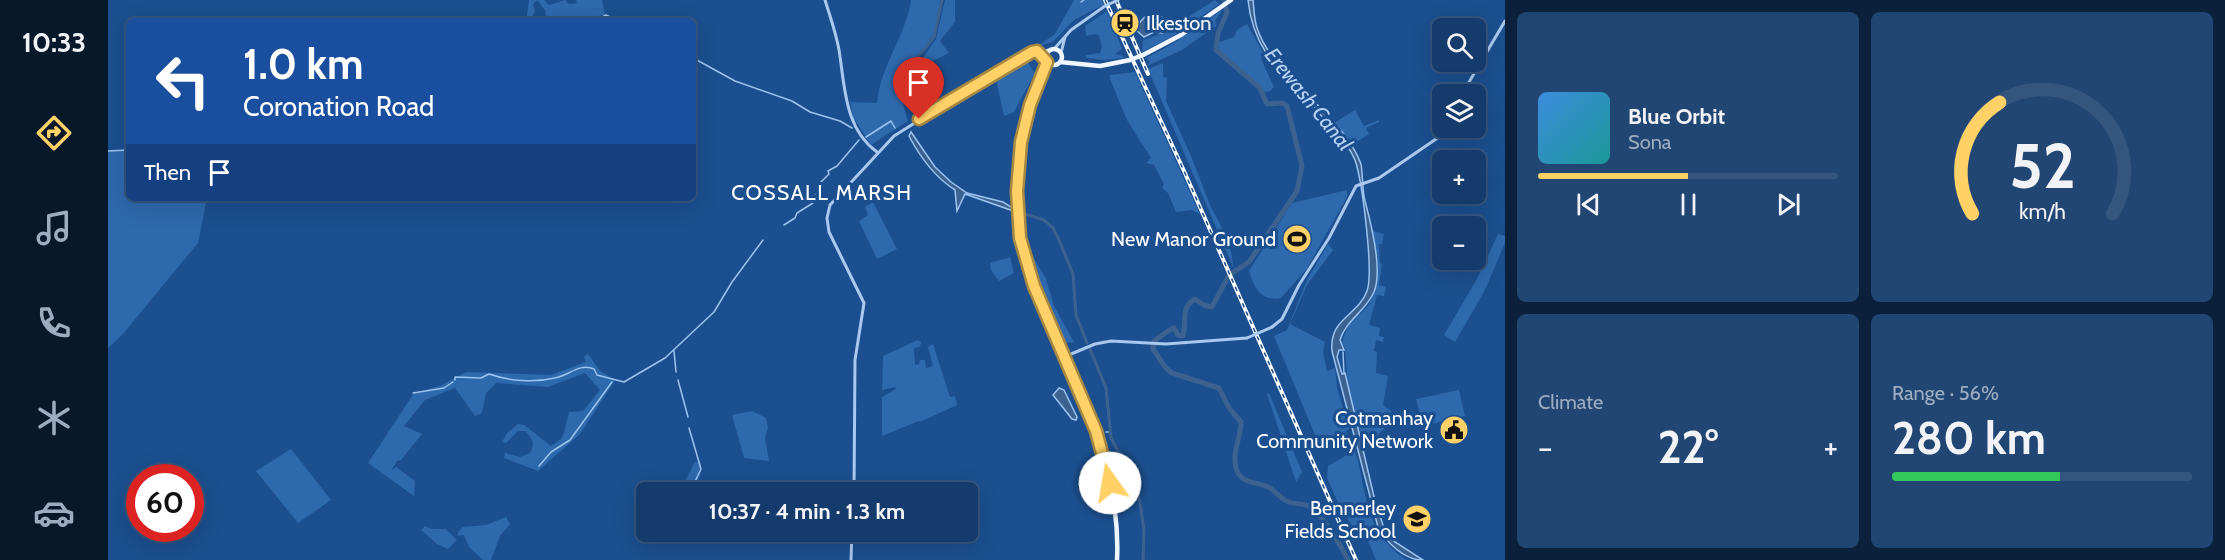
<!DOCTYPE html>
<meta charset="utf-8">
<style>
:root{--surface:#143b6b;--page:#214673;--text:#f1f3f6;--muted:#9dadc1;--line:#33557e;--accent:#ffd166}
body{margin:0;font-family:Cabin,sans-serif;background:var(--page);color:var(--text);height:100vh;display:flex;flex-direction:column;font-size:22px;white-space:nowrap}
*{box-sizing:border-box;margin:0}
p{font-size:20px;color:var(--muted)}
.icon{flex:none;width:33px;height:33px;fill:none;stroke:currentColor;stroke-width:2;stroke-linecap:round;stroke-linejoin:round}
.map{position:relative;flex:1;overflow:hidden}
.side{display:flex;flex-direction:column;gap:12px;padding:12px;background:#0b203b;width:720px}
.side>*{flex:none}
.hud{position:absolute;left:18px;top:18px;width:570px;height:183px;border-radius:9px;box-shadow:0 6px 24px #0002,0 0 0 2px var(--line);background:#1a4fa0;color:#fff;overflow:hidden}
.controls{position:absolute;left:1324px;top:18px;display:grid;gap:12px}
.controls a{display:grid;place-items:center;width:54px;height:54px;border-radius:9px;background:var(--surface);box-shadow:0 6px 24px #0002,0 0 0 2px var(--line);font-size:30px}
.speed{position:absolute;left:18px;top:464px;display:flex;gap:12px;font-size:30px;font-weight:700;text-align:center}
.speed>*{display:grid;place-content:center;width:78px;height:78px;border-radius:50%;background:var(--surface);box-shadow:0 6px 24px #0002,0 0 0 2px var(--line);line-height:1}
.speed .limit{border:9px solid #d22;background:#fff;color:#111}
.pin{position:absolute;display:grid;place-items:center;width:51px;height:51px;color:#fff;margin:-62px -26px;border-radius:50% 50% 50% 0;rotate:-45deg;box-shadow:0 0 6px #0007}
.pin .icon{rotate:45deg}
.me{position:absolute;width:66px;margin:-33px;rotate:347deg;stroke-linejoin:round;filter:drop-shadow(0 0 4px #0008)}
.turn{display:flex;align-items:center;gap:21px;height:126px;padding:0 18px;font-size:27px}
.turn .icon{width:78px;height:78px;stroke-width:2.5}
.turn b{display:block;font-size:42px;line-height:51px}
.then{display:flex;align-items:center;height:57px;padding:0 18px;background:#0003;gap:12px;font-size:22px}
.big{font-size:45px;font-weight:800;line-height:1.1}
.side .widget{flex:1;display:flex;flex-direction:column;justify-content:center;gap:9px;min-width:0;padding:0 21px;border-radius:9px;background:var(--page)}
.side .dial{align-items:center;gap:0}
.dial svg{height:156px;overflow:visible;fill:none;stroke:var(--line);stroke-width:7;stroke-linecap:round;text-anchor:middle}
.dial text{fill:var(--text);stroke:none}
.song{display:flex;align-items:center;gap:18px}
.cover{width:72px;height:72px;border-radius:9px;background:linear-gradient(135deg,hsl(210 70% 55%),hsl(180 70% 35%))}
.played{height:6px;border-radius:3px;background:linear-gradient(90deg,var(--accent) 50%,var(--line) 50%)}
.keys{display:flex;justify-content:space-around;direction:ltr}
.heat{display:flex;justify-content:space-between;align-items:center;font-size:33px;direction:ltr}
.charge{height:9px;border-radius:4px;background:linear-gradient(90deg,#34c759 56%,var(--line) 0)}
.side .tiles{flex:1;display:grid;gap:12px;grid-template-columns:repeat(2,1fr)}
.trip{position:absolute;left:528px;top:482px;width:342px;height:60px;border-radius:9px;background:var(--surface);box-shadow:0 6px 24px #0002,0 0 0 2px var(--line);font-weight:800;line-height:60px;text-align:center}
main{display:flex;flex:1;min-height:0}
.dock{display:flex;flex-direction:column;width:108px;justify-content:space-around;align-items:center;background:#08182b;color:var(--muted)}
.dock .icon{width:42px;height:42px}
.dock .selected{color:var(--accent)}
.dock b{font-size:27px;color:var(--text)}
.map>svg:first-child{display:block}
.green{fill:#2e69ad}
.water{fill:#3c6290;stroke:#9cc4f0;stroke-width:1.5}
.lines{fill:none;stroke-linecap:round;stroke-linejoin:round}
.stream{stroke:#9cc4f0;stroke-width:1.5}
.canal{stroke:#3c6290;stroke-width:3}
.river{stroke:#3c6290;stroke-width:5}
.minor{stroke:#a9c9ee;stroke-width:3}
.major{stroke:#f0f6ff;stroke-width:4.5}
.rail-casing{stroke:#fff;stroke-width:4}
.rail{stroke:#1b4f8f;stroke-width:1.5;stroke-dasharray:4.5;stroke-linecap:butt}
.minor-bridge{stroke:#a9c9ee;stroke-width:3}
.major-bridge{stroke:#f0f6ff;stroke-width:4.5}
.route-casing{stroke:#a68842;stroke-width:15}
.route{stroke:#ffd166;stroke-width:10}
.labels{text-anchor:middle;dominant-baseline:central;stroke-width:6;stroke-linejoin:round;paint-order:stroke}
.poi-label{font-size:20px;fill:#fff;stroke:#1b4f8f;text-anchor:end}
.water-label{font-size:21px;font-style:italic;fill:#b5d3f5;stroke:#1b4f8f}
.neighbourhood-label{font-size:21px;letter-spacing:1.5px;fill:#fff;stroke:#1b4f8f}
</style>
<main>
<nav class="dock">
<b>10:33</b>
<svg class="icon selected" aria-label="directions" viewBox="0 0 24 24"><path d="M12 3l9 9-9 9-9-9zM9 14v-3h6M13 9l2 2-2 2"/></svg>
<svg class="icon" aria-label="music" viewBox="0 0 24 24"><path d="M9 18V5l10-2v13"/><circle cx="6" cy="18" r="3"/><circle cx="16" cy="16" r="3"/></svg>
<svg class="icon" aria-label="phone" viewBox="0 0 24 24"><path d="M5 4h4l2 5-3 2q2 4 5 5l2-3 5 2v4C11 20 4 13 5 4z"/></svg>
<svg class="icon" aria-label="climate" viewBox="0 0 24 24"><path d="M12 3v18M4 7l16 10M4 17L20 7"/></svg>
<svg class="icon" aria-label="car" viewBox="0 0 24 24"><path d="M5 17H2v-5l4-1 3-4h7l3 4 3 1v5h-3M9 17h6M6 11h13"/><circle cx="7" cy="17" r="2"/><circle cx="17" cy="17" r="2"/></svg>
</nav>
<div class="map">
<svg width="1397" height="560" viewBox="0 0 1397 560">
<rect width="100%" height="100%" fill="#1b4f8f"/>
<!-- green -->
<path class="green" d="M421 0H436L441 5 457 0 461 4 469 3 468 0H494L497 15 490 16 482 21H439L437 10 429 0 425 4 427 11 422 21H418Z
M803 0H832C830 12 830 24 825 35 821 44 810 50 809 60 793 84 791 94 800 121L763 145 745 117 742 102 769 103C773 64 797 38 803 0Z
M837 0H847V22L832 41 841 53 812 67 801 85 808 68 828 39Z
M966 0H995L997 4 966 20 945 42 930 46 947 34Z
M1107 0 1111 4 1062 38 1034 52 1035 40 1055 33Z
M1114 10 1107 21 1108 26 1074 50 1039 66 1042 62 1038 58 1064 44Z
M999 11 1014 49 1007 54 1014 55 1016 58 996 60 978 58V55L992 53 994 47 991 36 988 34 978 36 977 26Z
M1139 24 1157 56 1153 59 1166 87 1162 91 1156 92 1112 52 1109 43 1126 37 1129 30Z
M918 60 927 73 906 112 896 116 887 75Z
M1055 63V77L1059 78 1058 101 1083 156 1102 205 1121 241 1126 269 1040 69Z
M1027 72 1092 214 1084 210 1068 212 1060 193 1054 188 1056 184 1046 165 1038 163 1043 158 1019 120 1002 79V75Z
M1247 110 1256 126 1271 120V122L1258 128 1261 134 1244 145 1226 123Z
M21 149V198H99L90 243 14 335 0 348V151Z
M1239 190V197L1198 270 1173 298C1153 302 1146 287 1141 271L1184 203Z
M765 202 789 249 769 259 751 221 760 215 757 207Z
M1264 231 1276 234 1274 244H1271L1272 263 1274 264 1271 285 1278 287 1276 296 1269 295 1261 325 1272 328 1271 336 1276 337 1275 342 1268 340 1266 351 1269 352 1268 373 1280 376 1275 405 1288 415 1257 450 1240 388 1237 348 1234 342 1240 326 1260 306 1269 285 1270 261Z
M1390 234 1397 236V243L1377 290 1347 342 1336 335 1370 277Z
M1220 244 1225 250 1199 285 1182 324 1217 342 1215 352 1219 371 1227 368 1229 387 1241 429 1238 431 1240 436 1214 452 1166 336 1179 330 1199 280Z
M924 255 938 279 946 306 966 342 957 343C941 318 928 286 921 258Z
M902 257 906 273 891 281 883 270 882 263Z
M810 340 813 342 812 347 806 348 807 365 811 364 812 360H817L818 368 825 366 820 347 825 344 842 397 847 396 849 405 812 422 811 421 774 436V397L788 389 787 387 774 390 775 356Z
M480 354 492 371 507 380 472 434 430 471 396 458 397 453 412 457 422 453C427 443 425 440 417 431H410L398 443 394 442 399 433 410 424 416 425 443 446 453 439 456 433 461 412 475 411 492 390 477 373 440 387 388 383 378 393 374 413 367 416 347 388 317 400 296 426 314 434 293 460 289 461 283 471 288 467 307 481 306 496 260 463 306 393 332 386 358 372 443 375 478 362 476 357Z
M1351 390 1357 416 1315 426 1308 399Z
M1161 393 1194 472 1188 482 1159 394Z
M644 411 658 418 660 428 657 438 661 461 636 458 624 415Z
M1244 442C1261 488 1252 530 1299 560H1268L1260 541 1249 534 1231 505 1219 478 1220 466 1239 455Z
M183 449 223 500 190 523 148 471Z
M592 461C595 474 590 481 583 492H571L587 462Z
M398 517 402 524 392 536 383 560H375L361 547 356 535 350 536V532L355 527 378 525Z
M317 526 323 529H338L349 540 340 549 329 544 313 530Z"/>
<!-- water -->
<path class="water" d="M1140 0H1145C1146 9 1146 19 1149 28 1166 79 1233 111 1253 164 1255 176 1254 189 1257 201 1263 223 1275 270 1266 292 1257 312 1238 320 1232 340L1236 350H1231L1229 357 1234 374 1237 373 1267 501 1276 528 1287 542 1315 560C1296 560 1279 543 1270 527L1224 351C1221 318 1250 316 1259 291 1266 272 1254 180 1247 160 1241 145 1230 135 1220 124 1212 115 1205 104 1196 96 1166 68 1144 42 1140 0Z
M1048 14 1055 18 1048 26 1049 29 1056 30 1054 33 1046 32 1036 37 1028 30V26L1038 16 1042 18Z
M803 132 827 167 843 182 859 193 895 202 914 214 857 194 849 211 847 190C827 177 812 157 801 136Z
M951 388 956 390 969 417 968 420 964 419 945 395Z"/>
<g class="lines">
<!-- stream -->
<path class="stream" d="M973 2 976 0
M487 21 498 15 511 21
M587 59 627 81 684 101 702 112 732 121 744 128
M758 137 783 121 787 128
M0 151 21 150
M676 225 687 218 689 213 705 203 713 182 721 174 720 171 729 166 751 140
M566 351 568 372
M1235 352 1236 374
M347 380V377L373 378 381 374C401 381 426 383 447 378 462 375 471 363 486 369L489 375 516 382 557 358 606 312 624 282 655 240
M570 380 580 417
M305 393 336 388 345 382
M581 428 593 469 582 492
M998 432H1002
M431 466 443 452 462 440 504 382"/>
<!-- canal -->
<path class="canal" d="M809 58 826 37 834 0
M914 213 936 220 945 228 951 240 965 274 968 315 979 343
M982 349 998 388 1003 438 1030 489 1036 530 1035 560"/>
<!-- river -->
<path class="river" d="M1116 0 1119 13 1110 33 1108 50 1151 87 1159 104 1175 103 1179 106 1194 166 1189 191 1141 262 1121 275 1104 307 1096 305 1087 299C1072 307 1079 323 1075 336L1070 335 1066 328 1063 329 1046 341 1045 349 1058 368 1064 373 1111 388 1121 408 1133 422C1133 437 1124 452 1128 468 1132 485 1151 481 1162 488 1169 492 1173 500 1181 502 1189 505 1195 502 1202 507 1219 521 1230 541 1240 560"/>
<!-- minor -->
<path class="minor" d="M717 0C722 16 728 33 731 50 737 86 736 128 769 152
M946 49 963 30 997 6
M931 52 938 59
M953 53 957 37
M1354 94 1397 21
M1164 327 1174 319 1191 285 1221 238 1248 186 1271 178 1331 137 1339 128
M956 357 987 344 1003 341 1058 344 1139 338
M746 492 747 360 756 303 721 232 719 218 722 205 786 136 891 70 924 53 941 50
M743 560 744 531"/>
<!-- major -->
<path class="major" d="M938 57a8 8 0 1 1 16 0a8 8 0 1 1-16 0Z
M1035 55 1073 35 1123 0
M939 62C935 76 928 87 923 100 910 138 906 181 910 222 914 265 933 303 950 342 981 412 1013 482 1009 560
M952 62 992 66 1022 60"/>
<!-- rail casing -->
<g class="rail-casing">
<path id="rail" d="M997 0 1076 171 1248 560
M1008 0 1040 74"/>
</g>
<!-- rail -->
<use href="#rail" class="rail"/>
<!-- minor-bridge -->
<path class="minor-bridge" d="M997 6 1010 0
M1139 338 1164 327"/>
<!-- major-bridge -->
<path class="major-bridge" d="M1022 60 1035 55"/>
</g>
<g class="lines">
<!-- route casing -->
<g class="route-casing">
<path id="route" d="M811 119 924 52 929 51 939 62 922 105 913 142 909 191 912 238 926 286 988 431 1002 483"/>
</g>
<!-- route -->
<use href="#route" class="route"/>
</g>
<!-- icons -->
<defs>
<g id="station-disc" transform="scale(1.5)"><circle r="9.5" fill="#ffd166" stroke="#1b4f8f"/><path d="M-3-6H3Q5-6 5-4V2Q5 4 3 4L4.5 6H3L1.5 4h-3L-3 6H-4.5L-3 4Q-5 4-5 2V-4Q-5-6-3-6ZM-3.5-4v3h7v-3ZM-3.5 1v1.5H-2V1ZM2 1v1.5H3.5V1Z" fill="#111"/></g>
<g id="stadium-disc" transform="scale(1.5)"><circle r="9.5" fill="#ffd166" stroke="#1b4f8f"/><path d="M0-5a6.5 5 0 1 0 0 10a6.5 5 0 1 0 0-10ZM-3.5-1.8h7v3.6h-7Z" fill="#111"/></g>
<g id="civic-disc" transform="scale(1.5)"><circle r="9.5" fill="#ffd166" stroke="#1b4f8f"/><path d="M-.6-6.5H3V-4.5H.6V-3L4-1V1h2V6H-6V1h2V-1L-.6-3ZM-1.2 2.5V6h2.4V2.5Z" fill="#111"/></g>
<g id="school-disc" transform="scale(1.5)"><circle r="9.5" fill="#ffd166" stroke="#1b4f8f"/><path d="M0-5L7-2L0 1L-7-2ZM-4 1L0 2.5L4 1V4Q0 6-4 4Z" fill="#111"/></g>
</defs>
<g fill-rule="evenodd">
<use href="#station-disc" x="1017" y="23"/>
<use href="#stadium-disc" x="1189" y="239"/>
<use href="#civic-disc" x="1346" y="430"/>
<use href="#school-disc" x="1309" y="519"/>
</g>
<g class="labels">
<!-- poi labels -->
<g class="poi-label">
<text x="1038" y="23" text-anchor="start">Ilkeston</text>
<text x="1168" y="239">New Manor Ground</text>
<text x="1325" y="418">Cotmanhay<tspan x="1325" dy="23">Community Network</tspan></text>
<text x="1288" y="508">Bennerley<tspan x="1288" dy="23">Fields School</tspan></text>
</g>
<!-- water labels -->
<g class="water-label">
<text transform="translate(1201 99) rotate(51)">Erewash Canal</text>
</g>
<!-- neighbourhood labels -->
<g class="neighbourhood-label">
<text x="714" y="192">COSSALL MARSH</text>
</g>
</g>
</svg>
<div class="controls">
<a><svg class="icon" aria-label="search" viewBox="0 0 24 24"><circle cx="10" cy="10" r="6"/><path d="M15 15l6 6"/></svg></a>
<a><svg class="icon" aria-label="layers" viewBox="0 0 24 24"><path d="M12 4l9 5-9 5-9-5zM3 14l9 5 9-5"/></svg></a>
<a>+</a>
<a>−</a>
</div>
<div class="speed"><div class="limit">60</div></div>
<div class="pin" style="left:811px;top:119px;background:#d93025"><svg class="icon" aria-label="arrive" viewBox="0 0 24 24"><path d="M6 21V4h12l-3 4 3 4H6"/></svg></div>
<svg class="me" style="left:1002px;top:483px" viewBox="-20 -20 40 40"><circle r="19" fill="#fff"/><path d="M0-13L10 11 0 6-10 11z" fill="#ffd166"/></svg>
<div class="trip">10:37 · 4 min · 1.3 km</div>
<div class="hud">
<div class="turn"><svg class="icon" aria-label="left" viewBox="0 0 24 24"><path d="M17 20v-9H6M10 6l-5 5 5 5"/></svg><div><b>1.0 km</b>Coronation Road</div></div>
<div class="then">Then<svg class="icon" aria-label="arrive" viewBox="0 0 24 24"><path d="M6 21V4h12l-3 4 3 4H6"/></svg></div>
</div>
</div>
<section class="side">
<div class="tiles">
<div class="widget">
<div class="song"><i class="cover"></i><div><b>Blue Orbit</b><p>Sona</p></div></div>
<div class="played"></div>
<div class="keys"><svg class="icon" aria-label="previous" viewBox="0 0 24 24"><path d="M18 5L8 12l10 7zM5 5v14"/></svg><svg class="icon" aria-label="pause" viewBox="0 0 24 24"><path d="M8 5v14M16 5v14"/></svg><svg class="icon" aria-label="next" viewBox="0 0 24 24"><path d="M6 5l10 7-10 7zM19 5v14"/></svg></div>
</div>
<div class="widget dial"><svg viewBox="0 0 100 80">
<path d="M14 69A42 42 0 1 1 86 69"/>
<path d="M14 69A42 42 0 0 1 28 12" stroke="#ffd166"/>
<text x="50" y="56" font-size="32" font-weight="700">52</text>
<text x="50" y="72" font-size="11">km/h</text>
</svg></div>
<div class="widget"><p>Climate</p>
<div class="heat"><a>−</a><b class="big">22°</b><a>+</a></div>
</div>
<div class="widget"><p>Range · 56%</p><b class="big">280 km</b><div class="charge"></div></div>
</div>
</section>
</main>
